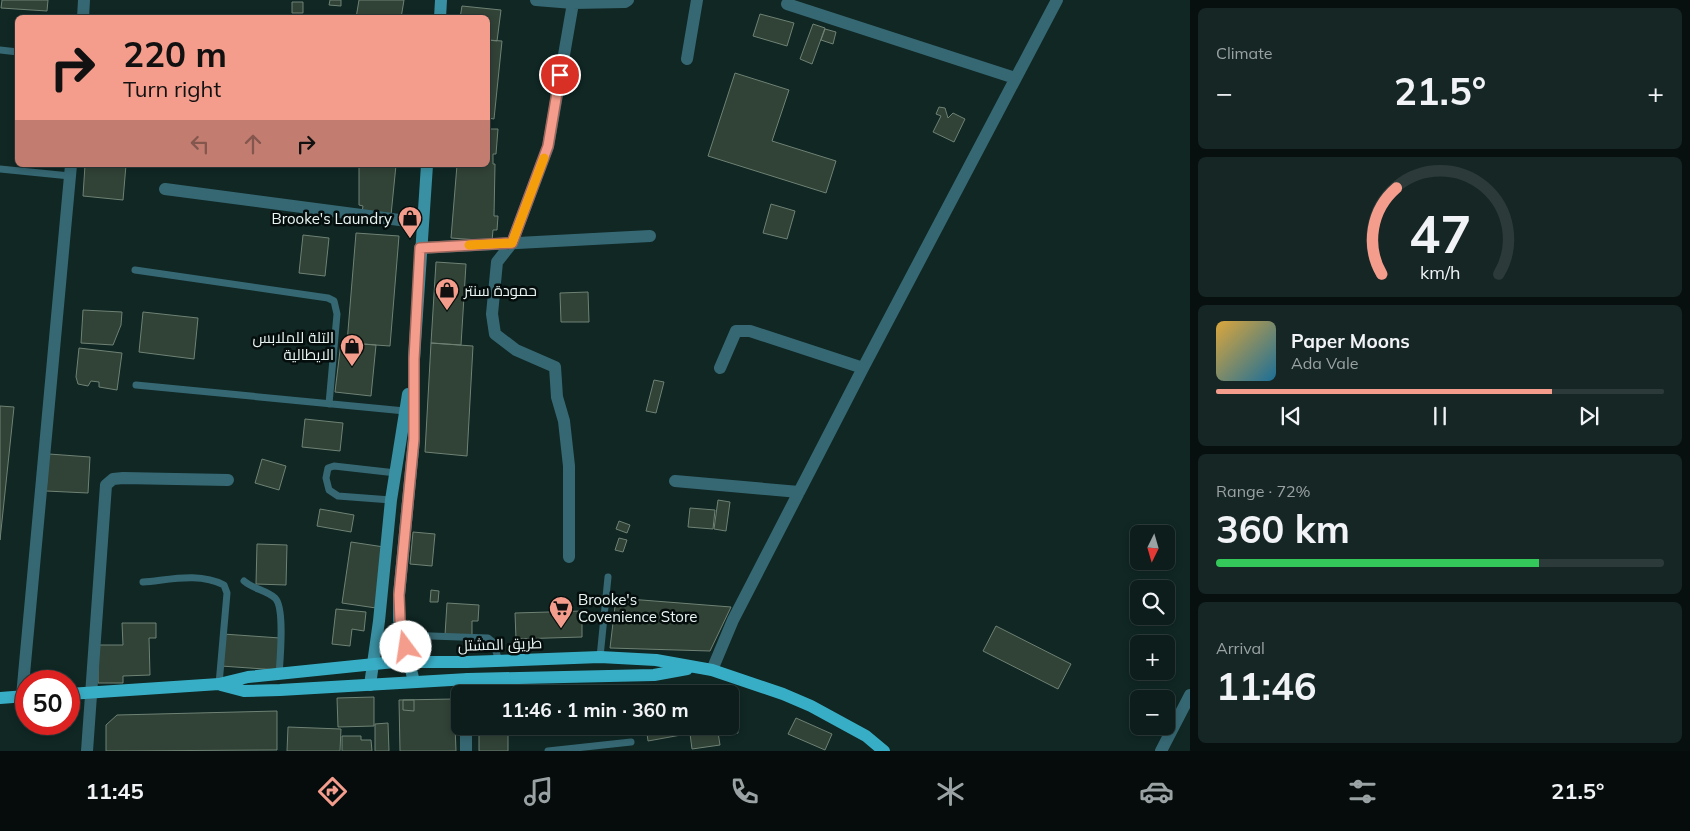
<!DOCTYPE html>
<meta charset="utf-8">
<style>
:root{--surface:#0c1d1b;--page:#152624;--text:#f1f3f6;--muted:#9aa2a3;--line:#2c3b3a;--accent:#f49d8c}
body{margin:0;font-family:Mulish,Cairo,sans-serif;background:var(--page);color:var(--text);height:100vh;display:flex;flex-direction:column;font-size:19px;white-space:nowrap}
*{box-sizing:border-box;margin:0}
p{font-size:16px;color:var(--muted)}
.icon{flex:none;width:28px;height:28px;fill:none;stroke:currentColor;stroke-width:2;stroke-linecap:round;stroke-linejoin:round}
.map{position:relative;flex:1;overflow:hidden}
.side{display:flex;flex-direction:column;gap:8px;padding:8px;background:#07100f;width:500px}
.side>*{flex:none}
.top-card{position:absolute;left:15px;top:15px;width:475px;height:152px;border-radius:8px;box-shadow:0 2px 8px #0003,0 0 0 1px var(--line);background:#f49d8c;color:#111;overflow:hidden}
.needle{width:32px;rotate:185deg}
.tools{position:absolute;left:1130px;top:525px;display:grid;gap:10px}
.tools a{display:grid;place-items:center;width:45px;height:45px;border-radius:8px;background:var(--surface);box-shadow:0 2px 8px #0003,0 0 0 1px var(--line);font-size:25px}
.speed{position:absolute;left:15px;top:670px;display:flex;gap:10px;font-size:25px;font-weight:700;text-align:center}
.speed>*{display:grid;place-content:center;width:65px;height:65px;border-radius:50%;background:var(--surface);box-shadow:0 2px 8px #0003,0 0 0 1px var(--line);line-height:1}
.speed .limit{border:8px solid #d22;background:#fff;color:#111}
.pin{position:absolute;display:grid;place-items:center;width:42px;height:42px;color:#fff;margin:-21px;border:2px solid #fff;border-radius:50%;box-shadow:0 1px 5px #0007}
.me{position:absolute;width:55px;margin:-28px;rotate:346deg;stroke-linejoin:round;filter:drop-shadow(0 0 4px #0008)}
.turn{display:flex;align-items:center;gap:18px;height:105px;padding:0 25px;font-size:22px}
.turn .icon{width:65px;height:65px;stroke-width:2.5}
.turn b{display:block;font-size:35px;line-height:42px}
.lanes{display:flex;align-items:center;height:48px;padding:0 25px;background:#0003;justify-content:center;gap:25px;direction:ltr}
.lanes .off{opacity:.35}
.big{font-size:38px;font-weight:700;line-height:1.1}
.side .widget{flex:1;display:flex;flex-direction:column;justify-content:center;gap:8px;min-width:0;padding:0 18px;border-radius:8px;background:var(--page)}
.side .dial{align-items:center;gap:0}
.dial svg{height:130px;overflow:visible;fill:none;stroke:var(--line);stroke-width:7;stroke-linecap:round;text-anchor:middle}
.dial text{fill:var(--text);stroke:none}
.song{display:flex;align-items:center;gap:15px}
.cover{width:60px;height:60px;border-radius:8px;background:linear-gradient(135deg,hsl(40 70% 55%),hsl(200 70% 35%))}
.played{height:5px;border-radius:2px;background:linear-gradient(90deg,var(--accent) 75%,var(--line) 75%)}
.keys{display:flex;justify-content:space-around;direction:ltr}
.heat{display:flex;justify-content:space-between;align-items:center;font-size:28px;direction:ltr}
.charge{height:8px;border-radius:4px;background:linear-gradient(90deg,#34c759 72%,var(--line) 0)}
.trip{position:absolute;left:451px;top:685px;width:288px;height:50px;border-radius:8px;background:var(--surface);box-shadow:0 2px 8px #0003,0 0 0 1px var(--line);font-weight:700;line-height:50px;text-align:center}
.menu{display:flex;height:80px;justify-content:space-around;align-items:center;background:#050c0b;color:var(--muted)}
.menu .icon{width:35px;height:35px}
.menu .on{color:var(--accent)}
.menu b{font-size:22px;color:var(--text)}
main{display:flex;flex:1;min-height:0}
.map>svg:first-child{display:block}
.building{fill:#314236;stroke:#6f8274}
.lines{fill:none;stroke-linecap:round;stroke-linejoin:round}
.lane{stroke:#366873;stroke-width:7}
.street{stroke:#366873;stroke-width:12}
.secondary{stroke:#3990a2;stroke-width:12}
.primary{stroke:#38aec6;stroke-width:12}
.route-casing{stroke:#9f665b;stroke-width:12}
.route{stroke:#f49d8c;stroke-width:9}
.slow{stroke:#f59e0b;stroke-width:9}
.labels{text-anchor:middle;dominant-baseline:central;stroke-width:5;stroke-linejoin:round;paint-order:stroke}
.poi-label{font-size:15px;fill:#e9f6f4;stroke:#050e0c;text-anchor:end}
.street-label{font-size:15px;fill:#e9f6f4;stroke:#050e0c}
</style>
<main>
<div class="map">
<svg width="1190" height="751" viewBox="0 0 1190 751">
<rect width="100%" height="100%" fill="#102724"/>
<!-- building -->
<path class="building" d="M2 0H48L47 11 1 8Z
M330 0H341V6L329 5Z
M359 0H404L401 18H356Z
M292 2H303V13H292Z
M462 6 501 10 497 41 488 40V18H460Z
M760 14 794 23 787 46 753 36Z
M813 24 825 28 812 64 800 59Z
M825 29 836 32 833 44 821 40Z
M488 40 502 41 494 119 488 118Z
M735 73 789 90 772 141 836 161 826 193 708 156Z
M939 107 945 108 948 118 953 113 965 119 954 142 933 132 941 116 936 114Z
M488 129H498L496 154H493V164H495L494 216H498L497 230H493L492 241 451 238 457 165H488Z
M85 165H126L123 200 83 196Z
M359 165H396L391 215 362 212 363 206 359 205Z
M771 204 795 211 787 239 763 233Z
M356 233 399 236 390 346 347 343Z
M303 235 329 238 325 276 299 273Z
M436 262 466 264 461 345 431 343Z
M588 292 589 322H561L560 293Z
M83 310 122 312 121 325 113 345 81 343Z
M143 312 198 318 194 359 139 352Z
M341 342 376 345 371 396 335 392Z
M431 343 473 346 467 456 425 452Z
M79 348 122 353 117 390 99 387V382L91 381 88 386 78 384 76 377Z
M654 380 664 382 656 413 646 411Z
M0 406 14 407 0 540Z
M305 419 343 423 340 451 302 447Z
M49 454 90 457 88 493 46 491Z
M262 459 286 466 279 490 255 483Z
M718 500 730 502 726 531 714 529Z
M690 508 715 510 713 529 688 527Z
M320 509 354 515 351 532 317 526Z
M619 521 630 525 627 533 616 529Z
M413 532 435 534 432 566 410 564Z
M619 538 627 540 623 552 615 550Z
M351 542 384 547 376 608 342 603Z
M257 544 287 545 286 585 256 584Z
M431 590 439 591 438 602H430Z
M616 598 731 607 710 651 610 648Z
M447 603 479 605 478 621H472V636L445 635Z
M336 609 366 612 364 631 352 629 350 646 332 644Z
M582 611V637L516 639 515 613Z
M122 623H156V638H149L150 675 123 676V683H98V645H123Z
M996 626 1071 664 1058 689 983 651Z
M223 634 280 638 278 670 221 666Z
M374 697V726L338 727 337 698Z
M454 699 456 751H400L399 700Z
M403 700H414V711L403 710Z
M730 705H735L738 733 723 735 722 726H730Z
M277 711V750L106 751V725L117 715Z
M796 718 832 734 825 750 788 734Z
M388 723 389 751H375V724Z
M479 726H631V733L508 732V751H479Z
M646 726H679L681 735 648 741Z
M689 726H717L720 745 692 749Z
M288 727 341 729 340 751H287Z
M342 736H361V740H371L372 751H342Z"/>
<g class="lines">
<!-- lane -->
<path class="lane" d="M0 50 18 52
M0 169 70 176
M135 270 328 298 334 301 337 314 329 404
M136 385 405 411
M391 500 338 496 329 490 326 478 328 468 334 466 396 473
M244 581C253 589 266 590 275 598 285 607 280 660 279 675
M143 582C169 580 199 572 224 585L227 593 219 684
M403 635 488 638 493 642 499 661
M600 657 608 577
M548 751 631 742"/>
<!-- street -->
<path class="street" d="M536 0 573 3 625 2 628 0
M787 4 1015 78
M83 18 84 0
M687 59 697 0
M165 189 422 223
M420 248 650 236
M720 368 736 331H750L863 368
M675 481 799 492
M569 557V466L564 421 557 397 555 367 516 350 495 334 492 314 497 262 512 243 548 147 573 3
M712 670 733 620 863 368 1057 0
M467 694 468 679
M22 696 71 165
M87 751 106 485 113 479 123 478 228 480
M466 751V726
M1161 751 1190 695"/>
<!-- secondary -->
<path class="secondary" d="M440 18 441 0
M414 682 399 620V595L414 439V359L427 165
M370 685 379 621 391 500 408 394"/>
<!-- primary -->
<path class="primary" d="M221 685 244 691 280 690 468 679 654 675 687 669
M69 694 219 684 248 677 394 662H467L600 657 656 660 712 670 783 694 811 706 866 736 884 751
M0 698 26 696"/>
</g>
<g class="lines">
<!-- route casing -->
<g class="route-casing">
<path id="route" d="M406 647 400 620 399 595 414 439V359L420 248 512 243 548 146 560 75"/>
</g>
<!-- route -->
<use href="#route" class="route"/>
<!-- slow -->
<path class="slow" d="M469 245 512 243 544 158"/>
</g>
<!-- icons -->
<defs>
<g id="shop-pin" transform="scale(1.25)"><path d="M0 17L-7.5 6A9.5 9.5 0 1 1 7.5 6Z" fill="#f49d8c" stroke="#050e0c"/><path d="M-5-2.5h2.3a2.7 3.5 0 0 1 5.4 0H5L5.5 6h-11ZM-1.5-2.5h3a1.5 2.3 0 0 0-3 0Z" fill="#111"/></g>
<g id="supermarket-pin" transform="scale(1.25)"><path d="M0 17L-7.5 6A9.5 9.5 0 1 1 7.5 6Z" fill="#f49d8c" stroke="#050e0c"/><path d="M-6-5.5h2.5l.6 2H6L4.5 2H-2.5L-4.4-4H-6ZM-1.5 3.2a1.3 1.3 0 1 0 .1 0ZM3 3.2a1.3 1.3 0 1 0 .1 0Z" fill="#111"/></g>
</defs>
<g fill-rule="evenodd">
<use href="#shop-pin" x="410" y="218"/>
<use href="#shop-pin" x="447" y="290"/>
<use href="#shop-pin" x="352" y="346"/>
<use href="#supermarket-pin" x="561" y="608"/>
</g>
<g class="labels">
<!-- poi labels -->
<g class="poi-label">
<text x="392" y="218">Brooke's Laundry</text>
<text x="464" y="290" text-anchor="start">حمودة سنتر</text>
<text x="334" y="337">التلة للملابس<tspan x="334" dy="17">الايطالية</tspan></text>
<text x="578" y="599" text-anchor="start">Brooke's<tspan x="578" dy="17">Covenience Store</tspan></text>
</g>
<!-- street labels -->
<g class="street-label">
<text transform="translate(500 644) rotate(-2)">طريق المشتل</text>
</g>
</g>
</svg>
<div class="tools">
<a><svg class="needle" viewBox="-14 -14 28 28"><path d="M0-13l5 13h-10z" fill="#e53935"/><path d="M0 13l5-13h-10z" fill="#9aa2a3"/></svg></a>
<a><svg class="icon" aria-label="search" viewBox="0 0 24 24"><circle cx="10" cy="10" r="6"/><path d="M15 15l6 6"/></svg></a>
<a>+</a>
<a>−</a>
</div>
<div class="speed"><div class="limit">50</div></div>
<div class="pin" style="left:560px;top:75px;background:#d93025"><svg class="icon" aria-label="arrive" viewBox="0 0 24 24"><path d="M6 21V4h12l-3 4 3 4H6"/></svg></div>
<svg class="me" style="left:406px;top:647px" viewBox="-20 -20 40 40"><circle r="19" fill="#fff"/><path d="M0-13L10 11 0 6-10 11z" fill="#f49d8c"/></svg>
<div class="trip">11:46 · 1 min · 360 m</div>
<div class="top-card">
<div class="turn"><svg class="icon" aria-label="right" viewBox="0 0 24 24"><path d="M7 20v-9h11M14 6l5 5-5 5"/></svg><div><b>220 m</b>Turn right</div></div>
<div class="lanes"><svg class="icon off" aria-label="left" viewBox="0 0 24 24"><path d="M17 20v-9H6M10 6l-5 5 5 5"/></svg><svg class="icon off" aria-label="ahead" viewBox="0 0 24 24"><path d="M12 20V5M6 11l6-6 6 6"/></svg><svg class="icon" aria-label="right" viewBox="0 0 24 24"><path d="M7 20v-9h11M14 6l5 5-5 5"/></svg></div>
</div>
</div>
<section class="side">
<div class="widget"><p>Climate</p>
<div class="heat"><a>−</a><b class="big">21.5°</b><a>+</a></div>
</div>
<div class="widget dial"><svg viewBox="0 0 100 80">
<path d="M14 69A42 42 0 1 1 86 69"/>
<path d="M14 69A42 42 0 0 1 23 16" stroke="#f49d8c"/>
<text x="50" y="56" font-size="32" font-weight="700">47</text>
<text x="50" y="72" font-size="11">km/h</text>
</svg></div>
<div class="widget">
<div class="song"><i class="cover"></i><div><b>Paper Moons</b><p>Ada Vale</p></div></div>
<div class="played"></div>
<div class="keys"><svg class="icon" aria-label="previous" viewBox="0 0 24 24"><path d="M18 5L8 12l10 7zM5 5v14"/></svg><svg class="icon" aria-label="pause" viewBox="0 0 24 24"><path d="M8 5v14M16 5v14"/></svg><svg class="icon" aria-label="next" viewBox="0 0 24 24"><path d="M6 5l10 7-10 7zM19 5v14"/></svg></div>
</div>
<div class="widget"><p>Range · 72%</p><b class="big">360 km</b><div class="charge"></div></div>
<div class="widget"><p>Arrival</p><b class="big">11:46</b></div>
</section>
</main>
<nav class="menu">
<b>11:45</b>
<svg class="icon on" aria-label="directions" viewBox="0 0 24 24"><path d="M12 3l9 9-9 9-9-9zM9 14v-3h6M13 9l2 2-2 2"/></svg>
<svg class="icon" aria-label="music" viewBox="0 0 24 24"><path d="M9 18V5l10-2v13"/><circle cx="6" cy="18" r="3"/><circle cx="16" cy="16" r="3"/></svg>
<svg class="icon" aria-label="phone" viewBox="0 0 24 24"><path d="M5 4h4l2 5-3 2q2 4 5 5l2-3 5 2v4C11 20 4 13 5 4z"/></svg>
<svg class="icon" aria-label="climate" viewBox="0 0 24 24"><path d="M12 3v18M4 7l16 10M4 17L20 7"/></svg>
<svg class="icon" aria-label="car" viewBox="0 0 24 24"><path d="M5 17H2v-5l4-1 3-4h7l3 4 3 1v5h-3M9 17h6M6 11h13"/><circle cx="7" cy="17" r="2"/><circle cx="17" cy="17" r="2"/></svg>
<svg class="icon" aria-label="filters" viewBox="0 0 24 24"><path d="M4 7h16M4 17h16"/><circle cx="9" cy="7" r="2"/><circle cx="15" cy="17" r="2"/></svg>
<b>21.5°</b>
</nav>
